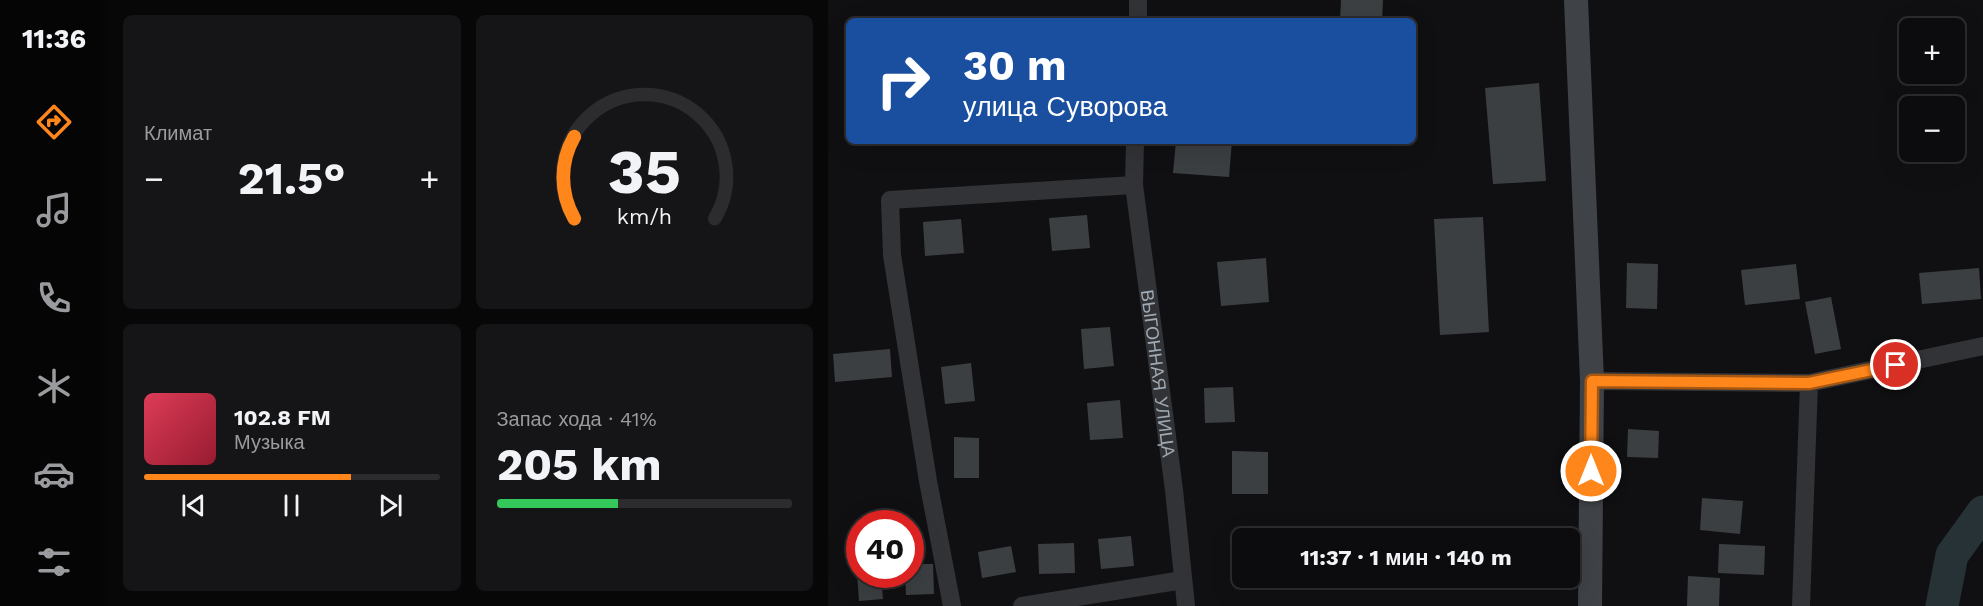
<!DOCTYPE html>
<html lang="ru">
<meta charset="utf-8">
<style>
:root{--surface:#0c0c0e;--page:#151517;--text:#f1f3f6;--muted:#9a9b9e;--line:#2c2c2e;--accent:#ff861b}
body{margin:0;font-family:"Work Sans",sans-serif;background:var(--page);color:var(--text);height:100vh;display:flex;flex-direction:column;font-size:22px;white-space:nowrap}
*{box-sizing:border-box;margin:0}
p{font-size:20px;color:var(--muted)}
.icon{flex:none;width:33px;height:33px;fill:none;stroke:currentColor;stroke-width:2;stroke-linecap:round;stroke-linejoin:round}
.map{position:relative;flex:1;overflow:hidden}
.details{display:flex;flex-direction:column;gap:15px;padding:15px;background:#070708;width:720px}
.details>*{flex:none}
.top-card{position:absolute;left:18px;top:18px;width:570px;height:126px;border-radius:9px;box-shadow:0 6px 24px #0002,0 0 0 2px var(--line);background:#1a4fa0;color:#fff;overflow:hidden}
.tools{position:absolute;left:1071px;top:18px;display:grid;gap:12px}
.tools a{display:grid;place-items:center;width:66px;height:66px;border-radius:9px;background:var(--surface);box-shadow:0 6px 24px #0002,0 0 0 2px var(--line);font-size:30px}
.speed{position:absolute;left:18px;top:510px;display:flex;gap:12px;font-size:30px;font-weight:700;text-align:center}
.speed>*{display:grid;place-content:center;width:78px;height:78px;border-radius:50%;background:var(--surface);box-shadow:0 6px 24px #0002,0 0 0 2px var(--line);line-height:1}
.speed .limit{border:9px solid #d22;background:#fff;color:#111}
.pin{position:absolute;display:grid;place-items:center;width:51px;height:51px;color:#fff;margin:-26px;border:3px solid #fff;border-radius:50%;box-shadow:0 2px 6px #0007}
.me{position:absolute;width:66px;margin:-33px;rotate:0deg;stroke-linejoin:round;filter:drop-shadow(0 0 4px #0008)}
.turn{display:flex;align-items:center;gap:21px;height:126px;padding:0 18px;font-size:27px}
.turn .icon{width:78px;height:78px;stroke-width:2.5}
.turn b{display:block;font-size:42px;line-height:51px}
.big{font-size:45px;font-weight:700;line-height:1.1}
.details .card{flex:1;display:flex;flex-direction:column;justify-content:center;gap:9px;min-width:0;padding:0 21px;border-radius:9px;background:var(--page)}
.details .dial{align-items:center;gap:0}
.dial svg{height:156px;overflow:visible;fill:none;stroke:var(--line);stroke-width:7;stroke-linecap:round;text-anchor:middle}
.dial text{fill:var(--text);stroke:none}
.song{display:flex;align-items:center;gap:18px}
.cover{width:72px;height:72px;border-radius:9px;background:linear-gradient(135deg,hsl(350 70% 55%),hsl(350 70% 35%))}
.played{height:6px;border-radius:3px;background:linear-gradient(90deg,var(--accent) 70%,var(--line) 70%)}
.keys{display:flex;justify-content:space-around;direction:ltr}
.heat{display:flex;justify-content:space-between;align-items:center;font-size:33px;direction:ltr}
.charge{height:9px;border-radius:4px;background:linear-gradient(90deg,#34c759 41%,var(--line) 0)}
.details .tiles{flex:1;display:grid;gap:15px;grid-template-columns:repeat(2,1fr)}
.trip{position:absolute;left:404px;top:528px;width:348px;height:60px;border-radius:9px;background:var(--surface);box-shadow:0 6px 24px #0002,0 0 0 2px var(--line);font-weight:700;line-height:60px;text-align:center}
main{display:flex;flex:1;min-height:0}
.dock{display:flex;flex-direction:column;width:108px;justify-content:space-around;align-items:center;background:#050506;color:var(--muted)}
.dock .icon{width:42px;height:42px}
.dock .on{color:var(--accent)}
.dock b{font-size:27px;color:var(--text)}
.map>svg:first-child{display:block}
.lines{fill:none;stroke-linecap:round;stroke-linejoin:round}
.river{stroke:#263236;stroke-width:33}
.building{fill:#3c3f42}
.street{stroke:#313337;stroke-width:18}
.secondary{stroke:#3f4247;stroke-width:24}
.route-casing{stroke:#a65712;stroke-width:15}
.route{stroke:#ff861b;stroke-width:10}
.labels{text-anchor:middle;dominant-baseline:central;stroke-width:6;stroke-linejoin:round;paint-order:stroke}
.street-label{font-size:18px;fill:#a0aab4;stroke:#0b0c0d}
</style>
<main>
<nav class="dock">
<b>11:36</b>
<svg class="icon on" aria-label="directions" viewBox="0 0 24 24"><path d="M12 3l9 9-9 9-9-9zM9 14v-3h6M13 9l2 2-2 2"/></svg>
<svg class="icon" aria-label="music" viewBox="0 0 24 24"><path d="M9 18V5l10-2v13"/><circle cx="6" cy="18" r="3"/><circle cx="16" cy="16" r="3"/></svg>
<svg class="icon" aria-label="phone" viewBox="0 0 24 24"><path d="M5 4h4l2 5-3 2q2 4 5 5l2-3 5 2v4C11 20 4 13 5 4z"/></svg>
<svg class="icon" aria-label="climate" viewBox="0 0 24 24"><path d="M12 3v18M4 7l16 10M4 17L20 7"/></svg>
<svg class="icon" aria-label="car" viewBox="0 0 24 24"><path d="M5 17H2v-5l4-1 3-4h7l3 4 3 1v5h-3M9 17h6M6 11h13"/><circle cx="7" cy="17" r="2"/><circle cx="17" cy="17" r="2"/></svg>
<svg class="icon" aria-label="filters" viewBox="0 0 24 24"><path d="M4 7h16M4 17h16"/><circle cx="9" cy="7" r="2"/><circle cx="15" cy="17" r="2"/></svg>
</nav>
<section class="details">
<div class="tiles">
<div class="card"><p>Климат</p>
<div class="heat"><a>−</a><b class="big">21.5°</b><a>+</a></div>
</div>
<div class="card dial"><svg viewBox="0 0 100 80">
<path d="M14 69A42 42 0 1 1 86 69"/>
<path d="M14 69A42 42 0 0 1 14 27" stroke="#ff861b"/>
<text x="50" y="56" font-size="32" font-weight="700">35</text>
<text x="50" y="72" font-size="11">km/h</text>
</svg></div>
<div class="card">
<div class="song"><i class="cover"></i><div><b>102.8 FM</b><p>Музыка</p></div></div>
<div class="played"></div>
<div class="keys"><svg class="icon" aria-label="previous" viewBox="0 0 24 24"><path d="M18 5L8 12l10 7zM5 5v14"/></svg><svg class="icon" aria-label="pause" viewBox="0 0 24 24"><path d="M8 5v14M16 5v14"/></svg><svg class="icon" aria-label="next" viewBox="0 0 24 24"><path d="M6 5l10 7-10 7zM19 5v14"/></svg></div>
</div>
<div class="card"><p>Запас хода · 41%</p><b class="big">205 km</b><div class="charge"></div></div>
</div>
</section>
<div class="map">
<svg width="1155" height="606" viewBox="0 0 1155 606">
<rect width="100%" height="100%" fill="#101012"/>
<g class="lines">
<!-- river -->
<path class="river" d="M1114 606 1124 555 1155 512"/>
</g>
<!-- building -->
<path class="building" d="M513 0H555L554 21H512Z
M711 83 718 181 665 184 657 88Z
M348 141H404L401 177 345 173Z
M259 215 262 248 224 251 221 218Z
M655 217 661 332 612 335 606 219Z
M133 219 136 253 97 256 95 222Z
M438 258 441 302 393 306 389 262Z
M799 263 830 264 829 309 798 308Z
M968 264 972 299 917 305 913 270Z
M1151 268 1153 299 1094 304 1091 273Z
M1003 297 1013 349 987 354 977 302Z
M282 327 286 366 256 369 253 329Z
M62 349 64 377 7 382 5 354Z
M143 363 147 401 117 404 113 367Z
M405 387 407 422 377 423 376 388Z
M292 400 295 438 262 440 259 403Z
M800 429 831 431 830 458 799 457Z
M126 437 151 438V478H126Z
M404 451 440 452V494H404Z
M874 498 915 501 912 534 872 530Z
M303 536 306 566 273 569 270 539Z
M246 543 247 573 211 574 210 544Z
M891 544 937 546 936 575 890 573Z
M183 546 188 572 154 578 150 552Z
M82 564H105L106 594 78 595 77 574H82Z
M29 572H32V574H53L55 599 31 601Z
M860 576 892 578 891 606H859Z"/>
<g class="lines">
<!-- street -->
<g class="street">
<path d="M310 21V0"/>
<path id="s1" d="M307 141 306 185 346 490 358 606"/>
<path d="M764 381 981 383 1155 346"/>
<path d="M124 606 100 481 64 255 62 200 306 185"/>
<path d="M194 606 355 580"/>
<path d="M973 606 981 383"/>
</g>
<!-- secondary -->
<path class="secondary" d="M748 0 764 381 762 606"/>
</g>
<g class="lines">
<!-- route casing -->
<g class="route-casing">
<path id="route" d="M763 471 764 381 981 383 1068 365"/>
</g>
<!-- route -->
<use href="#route" class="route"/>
</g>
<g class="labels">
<!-- street labels -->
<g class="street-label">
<text stroke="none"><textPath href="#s1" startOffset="234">ВЫГОННАЯ УЛИЦА</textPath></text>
</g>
</g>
</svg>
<div class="tools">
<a>+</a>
<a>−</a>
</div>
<div class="speed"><div class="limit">40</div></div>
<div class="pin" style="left:1068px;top:365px;background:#d93025"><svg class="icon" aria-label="arrive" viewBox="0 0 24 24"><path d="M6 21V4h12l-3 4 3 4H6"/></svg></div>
<svg class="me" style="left:763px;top:471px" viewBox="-20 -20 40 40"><circle r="17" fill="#ff861b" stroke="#fff" stroke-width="3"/><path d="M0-11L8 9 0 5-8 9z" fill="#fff"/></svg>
<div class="trip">11:37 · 1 мин · 140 m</div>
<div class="top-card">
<div class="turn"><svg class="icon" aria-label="right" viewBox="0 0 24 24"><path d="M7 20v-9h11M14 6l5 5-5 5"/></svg><div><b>30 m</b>улица Суворова</div></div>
</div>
</div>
</main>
